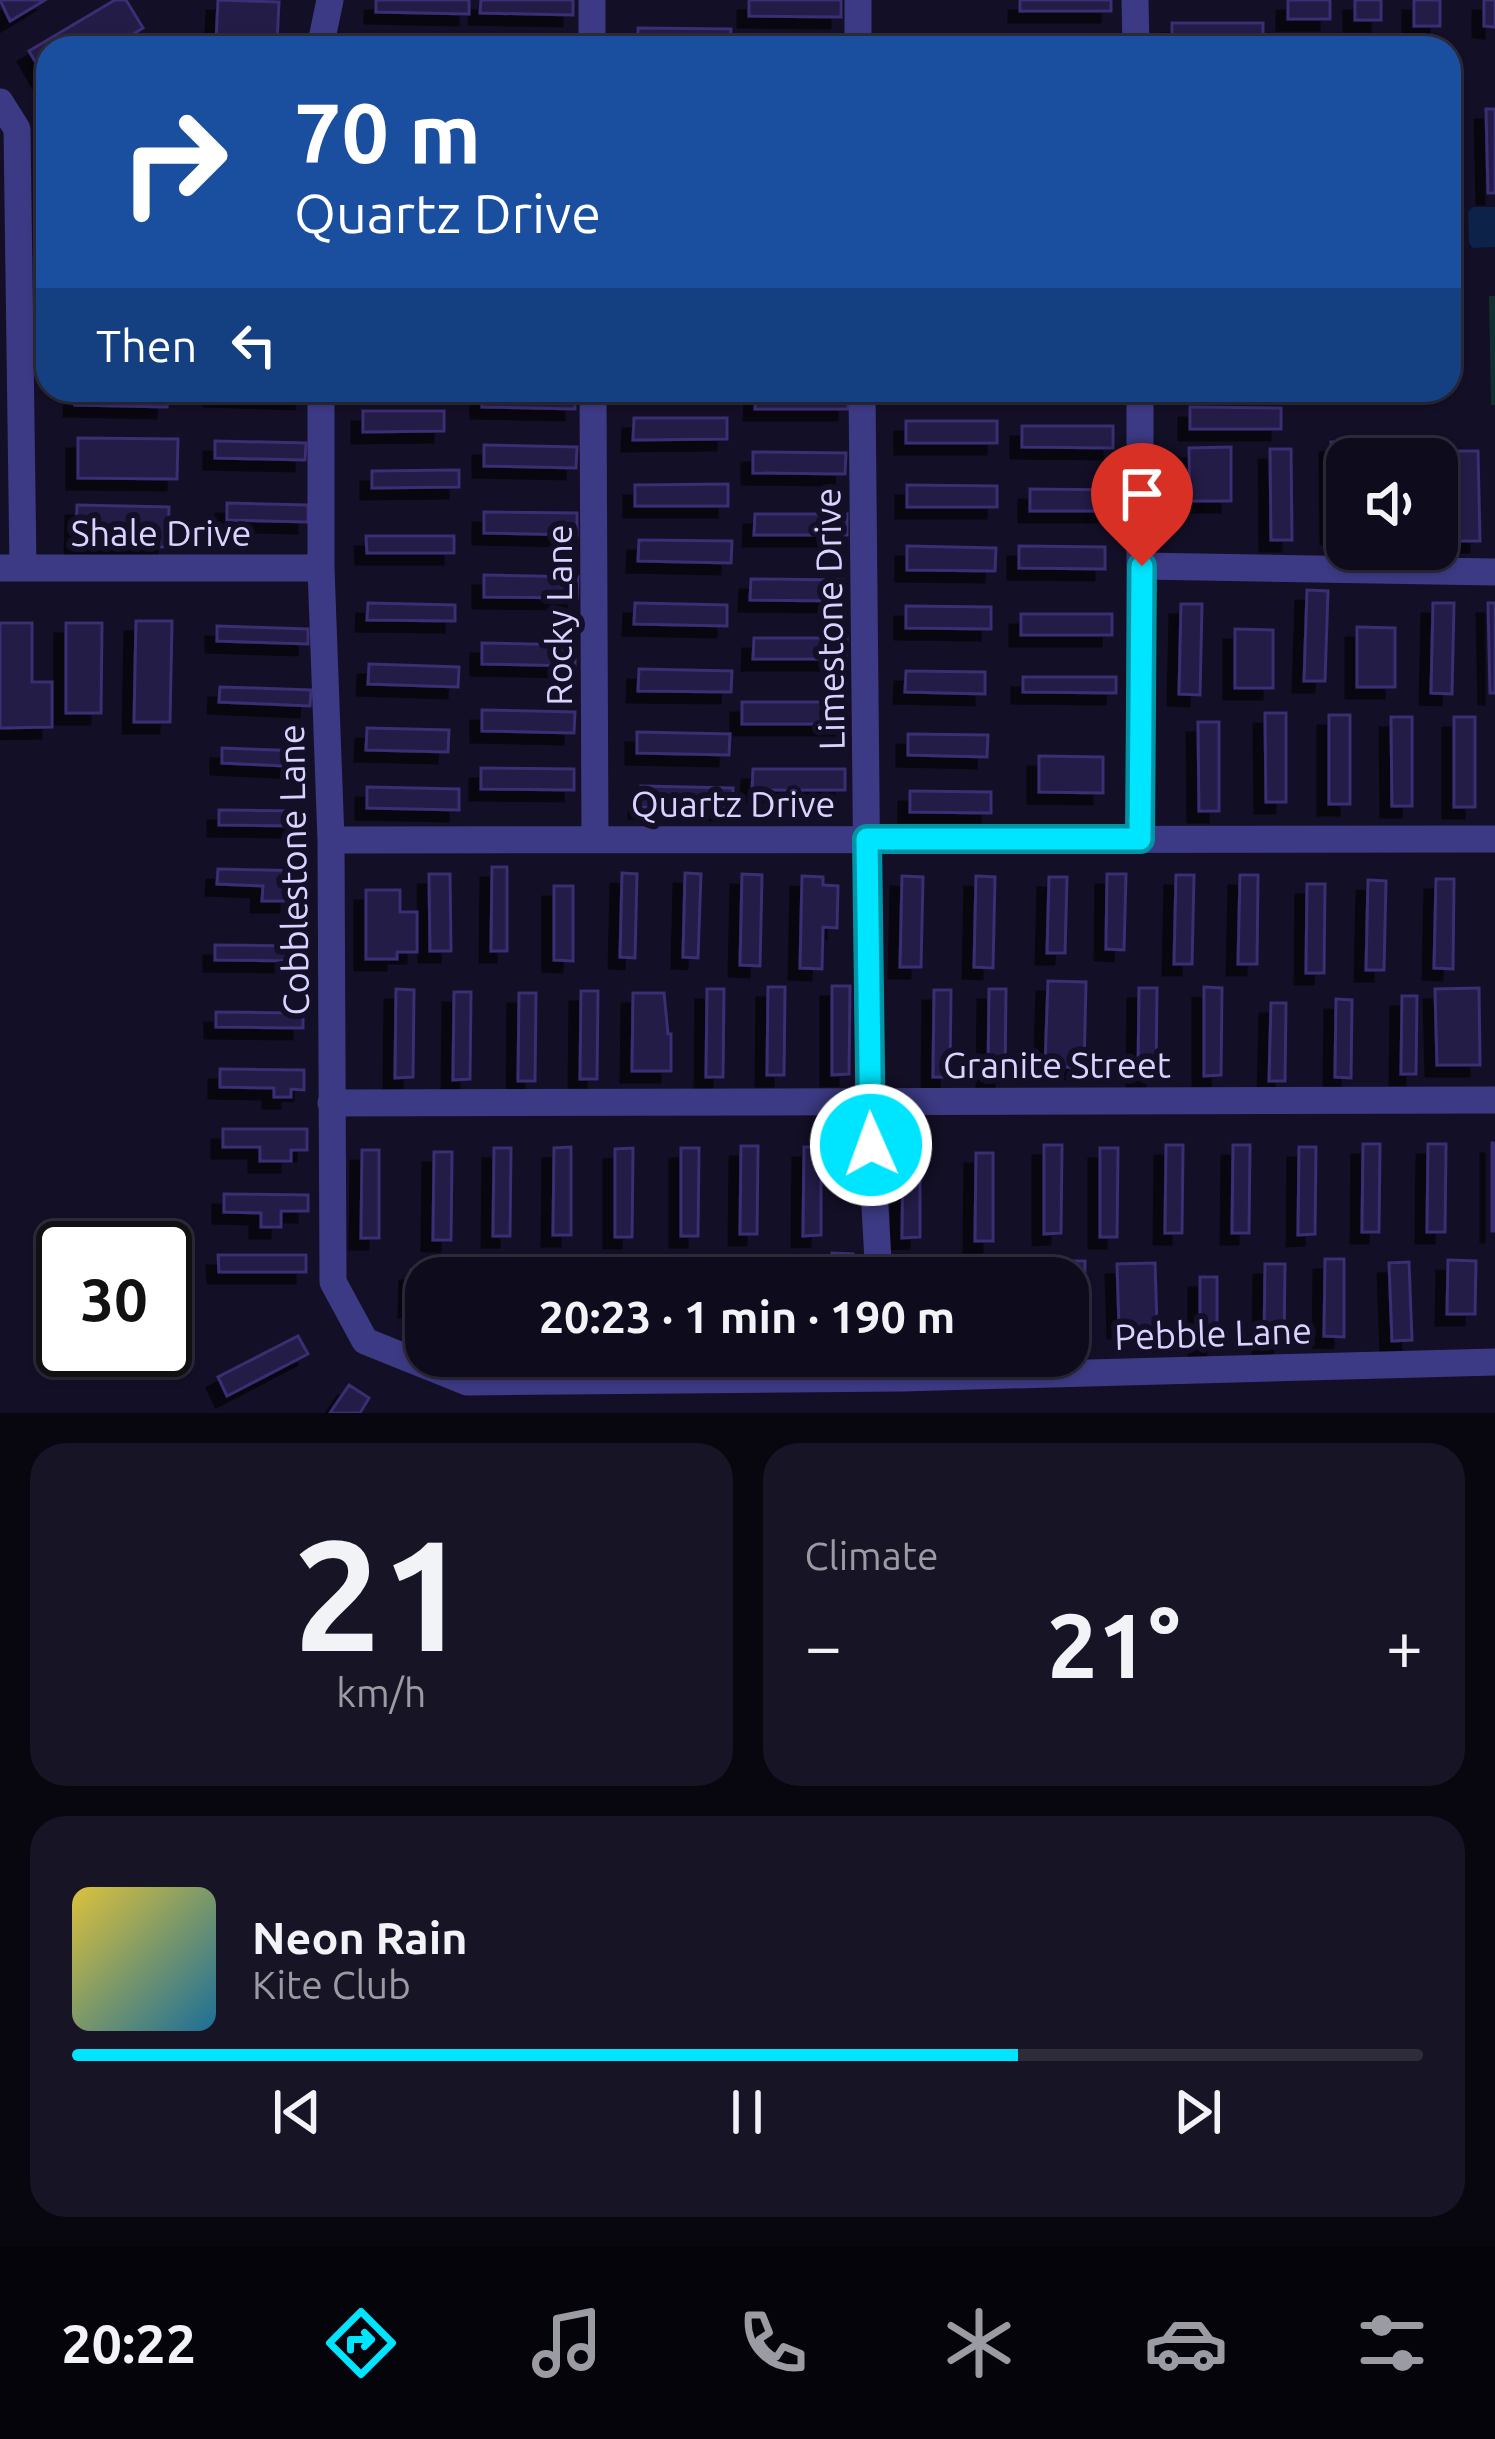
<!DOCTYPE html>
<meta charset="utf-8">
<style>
:root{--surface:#0e0b1c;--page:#171425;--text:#f1f3f6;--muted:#9b9ba3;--line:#2e2b3b;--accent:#00e5ff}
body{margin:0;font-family:Ubuntu,sans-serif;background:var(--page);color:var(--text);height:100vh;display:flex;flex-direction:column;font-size:45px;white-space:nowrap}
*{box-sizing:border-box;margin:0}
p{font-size:39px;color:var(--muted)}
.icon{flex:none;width:66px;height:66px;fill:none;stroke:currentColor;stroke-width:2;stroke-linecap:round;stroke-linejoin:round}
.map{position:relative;height:1413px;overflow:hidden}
.side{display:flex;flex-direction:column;gap:30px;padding:30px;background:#08060f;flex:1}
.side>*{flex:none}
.top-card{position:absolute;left:36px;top:36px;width:1425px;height:366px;border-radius:36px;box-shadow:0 3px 9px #0004,0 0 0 3px var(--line);background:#1a4fa0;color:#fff;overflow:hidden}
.tools{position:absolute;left:1326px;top:438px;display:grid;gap:24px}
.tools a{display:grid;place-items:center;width:132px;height:132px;border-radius:24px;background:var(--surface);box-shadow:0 3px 9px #0004,0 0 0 3px var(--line);font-size:60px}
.speed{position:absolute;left:36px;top:1221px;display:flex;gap:24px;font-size:60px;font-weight:700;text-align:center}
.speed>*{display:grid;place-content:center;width:156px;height:156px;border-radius:50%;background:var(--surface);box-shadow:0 3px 9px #0004,0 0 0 3px var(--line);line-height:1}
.speed .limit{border:6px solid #111;border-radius:18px;background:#fff;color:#111}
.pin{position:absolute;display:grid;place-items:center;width:102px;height:102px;color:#fff;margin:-123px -51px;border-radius:50% 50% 50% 0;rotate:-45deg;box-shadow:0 0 12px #0007}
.pin .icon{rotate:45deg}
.me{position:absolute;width:132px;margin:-66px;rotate:358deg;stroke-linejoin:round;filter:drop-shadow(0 0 9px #0008)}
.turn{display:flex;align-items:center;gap:42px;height:252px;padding:0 60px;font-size:54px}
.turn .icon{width:156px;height:156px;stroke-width:2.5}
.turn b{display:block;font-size:84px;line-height:102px}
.then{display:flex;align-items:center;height:114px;padding:0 60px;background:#0003;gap:24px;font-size:45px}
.big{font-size:90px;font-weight:700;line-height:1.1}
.side .card{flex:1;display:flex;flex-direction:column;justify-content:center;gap:18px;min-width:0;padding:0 42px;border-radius:36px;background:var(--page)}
.side .dial{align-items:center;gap:0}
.dial b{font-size:156px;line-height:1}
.song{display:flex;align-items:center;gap:36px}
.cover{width:144px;height:144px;border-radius:18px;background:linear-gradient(135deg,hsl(50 70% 55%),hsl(200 70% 35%))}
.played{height:12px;border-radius:6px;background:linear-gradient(90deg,var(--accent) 70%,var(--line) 70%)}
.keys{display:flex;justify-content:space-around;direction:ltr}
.heat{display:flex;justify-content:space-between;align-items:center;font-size:66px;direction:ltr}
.side .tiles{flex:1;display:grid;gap:30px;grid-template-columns:1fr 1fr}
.card:last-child{grid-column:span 2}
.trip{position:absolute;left:405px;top:1257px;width:684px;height:120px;border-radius:36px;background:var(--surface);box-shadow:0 3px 9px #0004,0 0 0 3px var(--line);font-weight:700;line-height:120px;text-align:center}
.tab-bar{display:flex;height:192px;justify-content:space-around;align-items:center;background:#06040b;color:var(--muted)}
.tab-bar .icon{width:84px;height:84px}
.tab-bar .current{color:var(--accent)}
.tab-bar b{font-size:54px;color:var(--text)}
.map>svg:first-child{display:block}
.green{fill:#12302f}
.water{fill:#0c2248}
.building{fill:#241b47;stroke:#3b2d73;stroke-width:3;filter:url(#shadow)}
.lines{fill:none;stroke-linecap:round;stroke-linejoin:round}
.minor{stroke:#3d3a85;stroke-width:27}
.route-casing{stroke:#0095a6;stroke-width:30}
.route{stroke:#00e5ff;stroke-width:21}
.labels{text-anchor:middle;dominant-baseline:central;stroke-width:12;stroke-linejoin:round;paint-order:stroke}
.street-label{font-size:36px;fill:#d9d4ff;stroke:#130f26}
</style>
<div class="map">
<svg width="1495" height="1413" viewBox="0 0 1495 1413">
<defs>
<filter id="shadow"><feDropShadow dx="-11" dy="11" stdDeviation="0" flood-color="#0009"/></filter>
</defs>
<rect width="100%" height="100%" fill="#130f26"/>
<!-- green -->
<path class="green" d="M1489 296H1495V405H1491Z"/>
<!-- water -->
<path class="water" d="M1473 207H1495V247L1473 248 1469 243 1468 212Z"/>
<!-- building -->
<path class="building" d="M0 0H45L10 21Z
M115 0H126L143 28 110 48H48V83L29 51Z
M218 0 279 2 277 44 216 42Z
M376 0H469V14L376 12Z
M481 0H573V15L480 13Z
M749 0H841V17L749 16Z
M1020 0H1111V11H1020Z
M1288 0H1330V19H1288Z
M1355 0H1381V20H1355Z
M1414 0H1440V26H1414Z
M1484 0H1495V27L1484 26Z
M1172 23H1263V44H1172Z
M638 28 731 29 730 48H638Z
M904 36 986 37V48H904Z
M1486 109H1495V193H1488Z
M76 390H168L167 407 75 405Z
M215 390H305V398L215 395Z
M482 390H575V409L482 407Z
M756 390H848V409H755Z
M1190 407 1281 408V429H1190Z
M363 411H444V431L363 432Z
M634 418H727V439L633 440Z
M906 421H997V443H906Z
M1022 426H1113V448L1022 447Z
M78 438 178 439 177 479 78 478Z
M1394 438H1415V459H1395Z
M215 441 306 443 305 460 215 458Z
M1331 442H1351L1352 459H1347V533H1332Z
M484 445 577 447 576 468 484 466Z
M1231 447V501H1190L1189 448Z
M1270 449H1291L1292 540H1271Z
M1457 451H1478L1480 541H1459Z
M753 452 846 453 845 474 753 473Z
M459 470V487L372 488V471Z
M728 484V506H635V485Z
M907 485 997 486V507H907Z
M1030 489 1121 490V511H1030Z
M227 503 308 505V522L227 520Z
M77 505 169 507 168 547 76 545Z
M484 512 577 513V535L484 533Z
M755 514H847V535H754Z
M366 536H454V553H367Z
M639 540 732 541 731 563 638 561Z
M907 546 996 548 995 571 907 570Z
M1019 546 1105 547V569L1019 568Z
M484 575 578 577 577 598 484 597Z
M751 579 843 580V601L750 600Z
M1307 590 1328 591 1325 681H1304Z
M368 603 455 605V621L367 620Z
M635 603 727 605V626L634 624Z
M1433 603H1454L1452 694 1431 693Z
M1488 603H1495V693H1490Z
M1181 604H1202L1200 695 1179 694Z
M906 606 991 607V629L906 628Z
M1021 614H1112V635H1021Z
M136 621H172L170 722H134Z
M0 623H32V682H52V727L0 728Z
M66 623H102L101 713H66Z
M217 626 308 629V644L217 641Z
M1357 627 1395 628V687H1357Z
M1235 629 1273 630V688H1235Z
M754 638H847L846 659H753Z
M482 643 575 645V666L482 664Z
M369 664 459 667 458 687 368 684Z
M639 669 732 671 731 692 638 691Z
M906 671 985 672V694L905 692Z
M1023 677H1116V693L1023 692Z
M220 687 311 690 310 706 219 702Z
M742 702H847V724H742Z
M482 710 575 712 574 733 482 731Z
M1265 713H1286V802H1266Z
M1329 715H1350V804H1329Z
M1391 717H1412V806H1392Z
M1454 717H1475V807H1454Z
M1198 722H1219V811H1199Z
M367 728 449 730 448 752 366 750Z
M637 732 730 734 729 755 637 753Z
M908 734 988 735 987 757 908 755Z
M222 748 304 751 303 767 222 763Z
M1039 756 1103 757V793L1039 792Z
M481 768 574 769V790L481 789Z
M753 769H845V790H752Z
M641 786 733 788V809L640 807Z
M367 787 459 789V810L367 808Z
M910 791 991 792V813L910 812Z
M219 810 306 811V826L219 825Z
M492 867H507V951H491Z
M218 869 304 871V885H290V901H262L263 886 217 884Z
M622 873 637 874 635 958 620 957Z
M685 873 701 874 698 958 683 957Z
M429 874H450L451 951H430Z
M742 874 762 875 760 966 740 965Z
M1107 874H1126L1124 950 1106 949Z
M1176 875H1194L1192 964H1174Z
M1240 875H1258L1257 964H1238Z
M802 876 823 877V885L838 886 837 928 823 927 822 969 800 968Z
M902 876 923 877 921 967H900Z
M976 876 995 877 993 968 974 967Z
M1049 877H1067L1065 953H1047Z
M1436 879H1454L1453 969 1434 968Z
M1368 880 1386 881 1384 970H1366Z
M1307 884H1325L1324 973H1306Z
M554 886H573V961L554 960Z
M366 890H400V912H417V952H397V959H366Z
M215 945 302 946 301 961 215 960Z
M1048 981 1086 982 1084 1068 1045 1066Z
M832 986H850L849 1074 832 1075Z
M768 987H785L784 1075H767Z
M1204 987 1222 988 1221 1075 1204 1076Z
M1139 988H1157L1156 1076H1138Z
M1479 988 1480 1065H1437L1435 989Z
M396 989 414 990 413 1077 395 1078Z
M707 989H724L723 1077H706Z
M989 989H1006L1005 1077H988Z
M934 990H951L950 1077H933Z
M581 991H598L597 1079H580Z
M454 992H471L470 1079 453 1080Z
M519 993H536L535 1081H518Z
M633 993H664L668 1034H671V1071H632Z
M1402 996H1417L1416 1074H1401Z
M1336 999 1352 1000 1351 1078 1335 1077Z
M1271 1003H1286L1285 1081H1269Z
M216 1012 303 1013V1028L216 1027Z
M220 1069 304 1070V1090L291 1089V1097H274V1088L220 1087Z
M223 1129H307V1150H291V1161H260V1147H223Z
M1492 1143H1495V1231H1492Z
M1363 1144H1380L1379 1232H1362Z
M1428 1144H1446L1445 1232H1427Z
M1044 1145H1062L1061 1233 1044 1234Z
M1166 1145H1183L1182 1233H1165Z
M1233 1145H1250L1249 1233H1232Z
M741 1146H758L757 1234H740Z
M571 1147V1235H553L554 1148Z
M804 1147H821V1235L803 1236Z
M1299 1147H1316L1315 1234 1298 1235Z
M494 1148H511L510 1236H493Z
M633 1148 632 1237H615V1149Z
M681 1148H699L698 1236H681Z
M1100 1148H1118L1117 1237H1100Z
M920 1149V1237L902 1238 903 1150Z
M362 1150H379V1238H361Z
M434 1152H452L451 1240H433Z
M976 1153H993V1241H975Z
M224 1194 308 1195V1211H281V1227H261V1213L224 1212Z
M832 1253 853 1254V1278H831Z
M218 1255H306V1272H219Z
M1325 1259H1344V1337L1324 1336Z
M1448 1260 1476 1261 1475 1314H1447Z
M706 1261H723V1278H706Z
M1067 1261H1085L1084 1348 1068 1349Z
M1409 1262 1412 1340 1392 1341 1389 1263Z
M1155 1263 1157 1326 1119 1327 1117 1264Z
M1265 1264H1285L1284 1342H1264Z
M766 1266H784V1278H766Z
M411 1270H469V1278H426V1306H410Z
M955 1276H1020V1278H955Z
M1200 1277H1217V1346L1200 1345Z
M298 1336 308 1354 227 1396 218 1377Z
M349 1385 369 1398 360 1413H330Z"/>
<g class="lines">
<!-- minor -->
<path class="minor" d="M592 0V48
M858 0V48
M1135 0 1136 48
M320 48 330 0
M0 102 17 129 23 568
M321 390V568L331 840 333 1282 365 1341 467 1382 902 1378 1495 1362
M593 390 595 839
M862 390 869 1101 879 1278
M1140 390V839
M1142 566 1495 572
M0 568H321
M331 840 1495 839
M331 1103 1495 1100"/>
</g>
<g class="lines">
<!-- route casing -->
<g class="route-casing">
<path id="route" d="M871 1145 867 839H1140L1142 566"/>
</g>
<!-- route -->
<use href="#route" class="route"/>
</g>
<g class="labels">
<!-- street labels -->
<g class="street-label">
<text x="161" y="532">Shale Drive</text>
<text transform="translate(558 615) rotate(-90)">Rocky Lane</text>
<text transform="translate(829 619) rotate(-91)">Limestone Drive</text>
<text x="733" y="803">Quartz Drive</text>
<text transform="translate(293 870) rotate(-91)">Cobblestone Lane</text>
<text x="1057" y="1064">Granite Street</text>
<text transform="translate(1213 1333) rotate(-2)">Pebble Lane</text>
</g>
</g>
</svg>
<div class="tools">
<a><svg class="icon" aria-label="sound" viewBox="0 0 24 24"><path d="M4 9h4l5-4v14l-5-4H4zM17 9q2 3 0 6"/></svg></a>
</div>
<div class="speed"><div class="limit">30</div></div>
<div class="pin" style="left:1142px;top:566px;background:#d93025"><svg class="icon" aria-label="arrive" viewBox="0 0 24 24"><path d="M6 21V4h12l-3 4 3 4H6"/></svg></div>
<svg class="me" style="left:871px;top:1145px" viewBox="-20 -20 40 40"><circle r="17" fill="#00e5ff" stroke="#fff" stroke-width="3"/><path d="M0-11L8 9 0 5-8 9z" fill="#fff"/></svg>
<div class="trip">20:23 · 1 min · 190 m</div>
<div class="top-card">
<div class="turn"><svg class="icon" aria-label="right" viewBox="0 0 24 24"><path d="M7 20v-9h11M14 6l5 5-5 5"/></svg><div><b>70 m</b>Quartz Drive</div></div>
<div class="then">Then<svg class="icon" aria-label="left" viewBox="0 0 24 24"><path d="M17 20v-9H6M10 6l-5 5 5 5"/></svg></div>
</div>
</div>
<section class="side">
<div class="tiles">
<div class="card dial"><b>21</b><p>km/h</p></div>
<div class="card"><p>Climate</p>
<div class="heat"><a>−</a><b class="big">21°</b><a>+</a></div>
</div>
<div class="card">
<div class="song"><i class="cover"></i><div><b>Neon Rain</b><p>Kite Club</p></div></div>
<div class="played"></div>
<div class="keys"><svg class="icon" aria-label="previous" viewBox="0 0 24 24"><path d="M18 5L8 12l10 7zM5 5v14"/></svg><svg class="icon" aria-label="pause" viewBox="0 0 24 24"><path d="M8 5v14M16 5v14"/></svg><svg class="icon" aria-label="next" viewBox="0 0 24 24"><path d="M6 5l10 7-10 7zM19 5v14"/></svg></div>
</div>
</div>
</section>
<nav class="tab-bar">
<b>20:22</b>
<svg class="icon current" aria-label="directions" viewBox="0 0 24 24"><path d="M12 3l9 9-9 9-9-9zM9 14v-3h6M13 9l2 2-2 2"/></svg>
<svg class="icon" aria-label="music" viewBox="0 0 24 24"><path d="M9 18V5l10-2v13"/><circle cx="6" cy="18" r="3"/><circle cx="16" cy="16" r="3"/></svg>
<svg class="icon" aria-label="phone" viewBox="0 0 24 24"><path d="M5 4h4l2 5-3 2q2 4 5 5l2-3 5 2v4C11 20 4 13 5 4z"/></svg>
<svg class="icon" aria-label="climate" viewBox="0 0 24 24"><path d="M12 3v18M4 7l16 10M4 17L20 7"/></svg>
<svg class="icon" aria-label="car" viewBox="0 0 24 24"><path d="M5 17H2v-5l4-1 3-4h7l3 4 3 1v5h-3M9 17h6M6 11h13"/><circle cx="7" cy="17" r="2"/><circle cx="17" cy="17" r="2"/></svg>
<svg class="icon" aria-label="filters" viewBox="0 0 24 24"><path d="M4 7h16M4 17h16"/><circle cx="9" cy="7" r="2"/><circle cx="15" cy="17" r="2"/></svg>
</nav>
